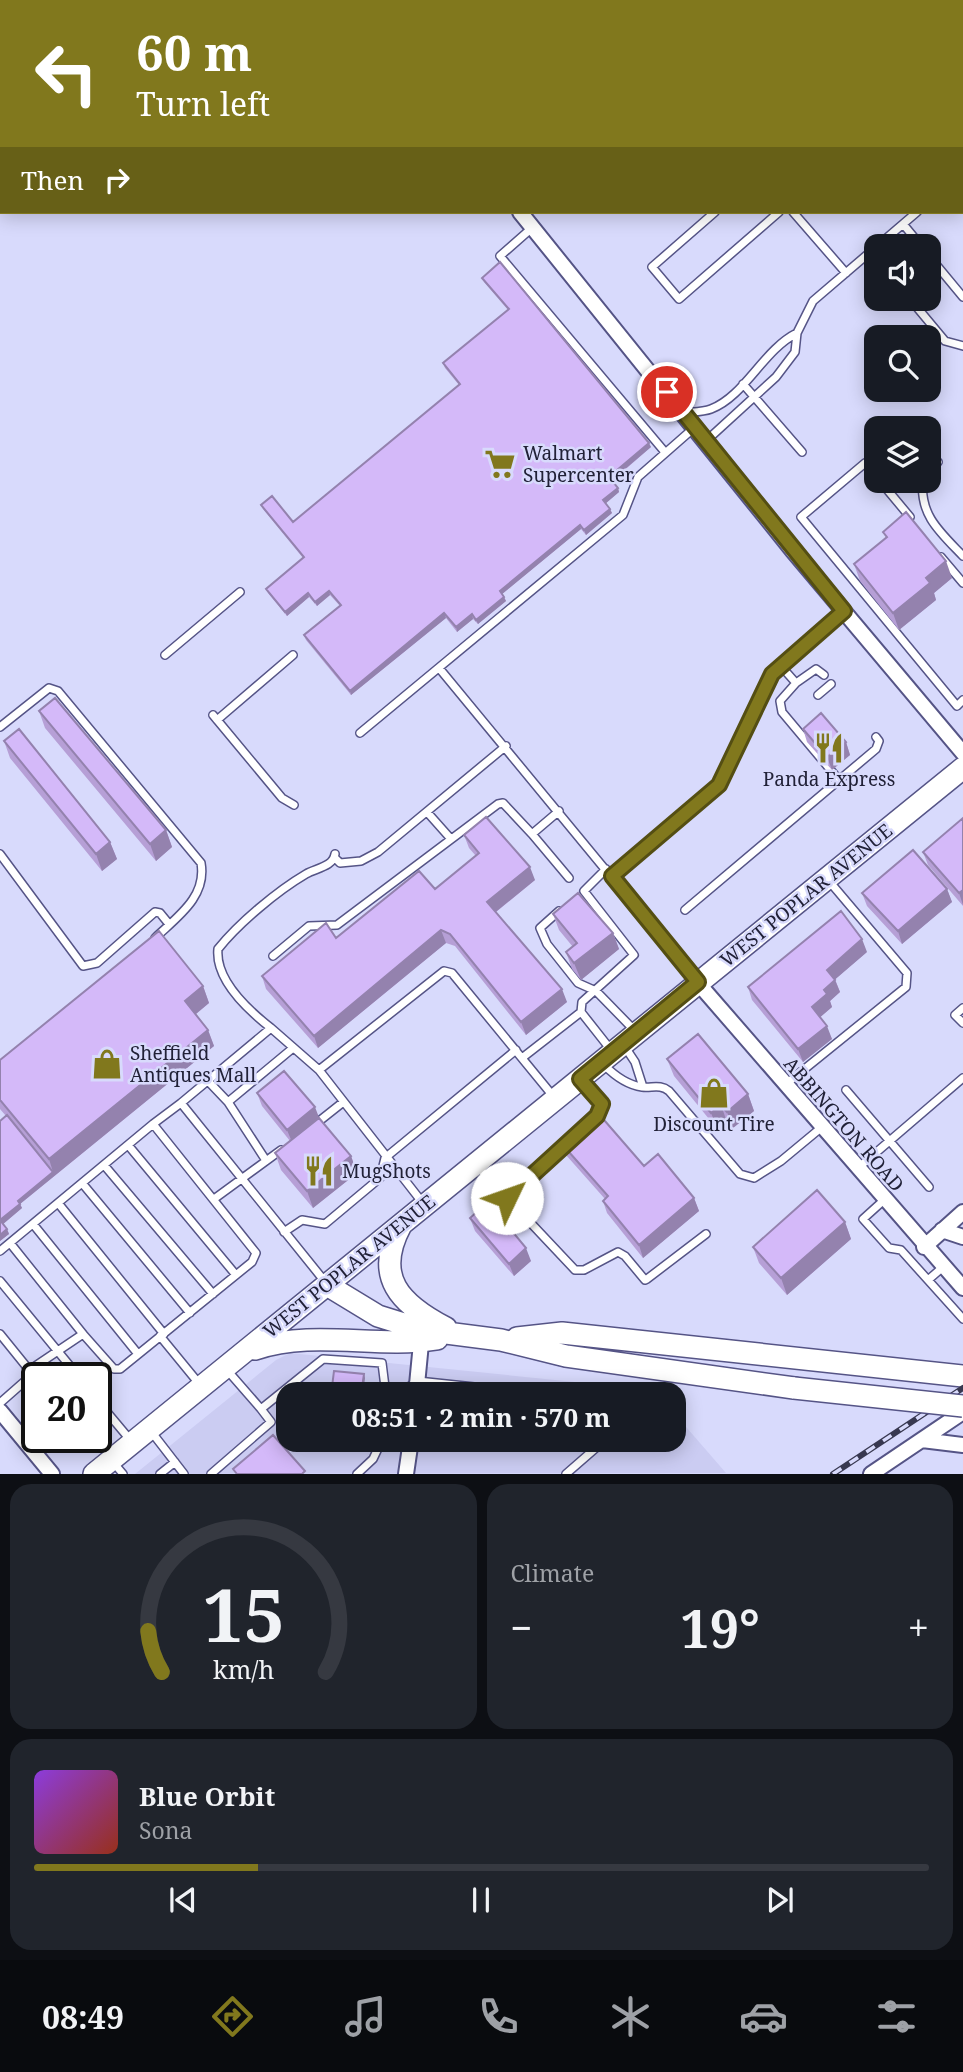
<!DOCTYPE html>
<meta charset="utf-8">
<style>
:root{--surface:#171b24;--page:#20242c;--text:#f1f3f6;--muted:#9ea1a6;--line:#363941;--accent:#81781d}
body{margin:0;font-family:"Noto Serif",serif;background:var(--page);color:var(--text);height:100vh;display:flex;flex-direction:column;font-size:26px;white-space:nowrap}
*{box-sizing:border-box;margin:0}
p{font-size:23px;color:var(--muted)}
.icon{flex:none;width:38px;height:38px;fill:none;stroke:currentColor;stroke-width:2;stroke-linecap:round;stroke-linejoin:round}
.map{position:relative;height:1474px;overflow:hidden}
.side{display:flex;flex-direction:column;gap:10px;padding:10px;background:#0d0f14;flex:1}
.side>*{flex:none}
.hud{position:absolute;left:0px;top:0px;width:964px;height:214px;box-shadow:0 4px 18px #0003;background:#81781d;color:#fff;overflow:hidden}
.buttons{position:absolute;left:864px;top:234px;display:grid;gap:14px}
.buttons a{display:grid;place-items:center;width:77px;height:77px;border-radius:14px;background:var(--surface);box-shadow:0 4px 18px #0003;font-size:35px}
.speed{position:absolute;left:21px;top:1362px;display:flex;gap:14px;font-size:35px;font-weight:700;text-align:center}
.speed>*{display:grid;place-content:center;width:91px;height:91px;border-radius:50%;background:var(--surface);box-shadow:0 4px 18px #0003;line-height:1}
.speed .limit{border:4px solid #111;border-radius:10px;background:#fff;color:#111}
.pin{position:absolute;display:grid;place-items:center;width:60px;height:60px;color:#fff;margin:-30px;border:4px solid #fff;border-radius:50%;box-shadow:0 2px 7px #0007}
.me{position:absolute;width:77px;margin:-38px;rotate:48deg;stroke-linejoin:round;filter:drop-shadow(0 0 5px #0008)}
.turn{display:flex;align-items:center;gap:24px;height:147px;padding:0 21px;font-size:32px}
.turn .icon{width:91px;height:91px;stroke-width:2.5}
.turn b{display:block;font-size:49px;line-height:60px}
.then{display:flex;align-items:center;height:66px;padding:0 21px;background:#0003;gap:14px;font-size:26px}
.big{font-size:52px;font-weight:700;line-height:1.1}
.side .card{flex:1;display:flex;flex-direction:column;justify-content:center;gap:10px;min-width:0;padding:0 24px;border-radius:21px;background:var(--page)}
.side .dial{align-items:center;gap:0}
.dial svg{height:182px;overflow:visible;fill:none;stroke:var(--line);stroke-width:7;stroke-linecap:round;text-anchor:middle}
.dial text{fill:var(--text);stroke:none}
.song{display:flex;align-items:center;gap:21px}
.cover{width:84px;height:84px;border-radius:10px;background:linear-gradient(135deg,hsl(270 70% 55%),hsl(10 70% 35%))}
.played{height:7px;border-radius:4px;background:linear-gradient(90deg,var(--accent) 25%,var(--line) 25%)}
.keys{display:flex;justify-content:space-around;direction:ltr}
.heat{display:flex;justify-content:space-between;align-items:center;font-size:38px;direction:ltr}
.side .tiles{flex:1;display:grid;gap:10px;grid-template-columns:1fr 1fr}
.card:last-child{grid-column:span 2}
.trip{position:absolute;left:276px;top:1382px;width:410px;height:70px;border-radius:21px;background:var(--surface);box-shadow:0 4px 18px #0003;font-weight:700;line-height:70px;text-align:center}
.tab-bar{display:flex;height:112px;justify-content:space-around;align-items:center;background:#090b0e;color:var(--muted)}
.tab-bar .icon{width:49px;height:49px}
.tab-bar .selected{color:var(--accent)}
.tab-bar b{font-size:32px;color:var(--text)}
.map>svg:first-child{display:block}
.built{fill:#cbccf2}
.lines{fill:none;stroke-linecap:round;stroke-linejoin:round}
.service-casing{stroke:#555486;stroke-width:10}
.minor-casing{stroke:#555486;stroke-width:18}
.primary-casing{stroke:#555486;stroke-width:24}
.service{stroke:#fff;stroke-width:7}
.minor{stroke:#fff;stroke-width:14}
.primary{stroke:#fff;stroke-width:21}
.rail-casing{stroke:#383850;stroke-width:6}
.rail{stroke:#d8dafc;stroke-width:3.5;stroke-dasharray:10;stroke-linecap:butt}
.primary-bridge-casing{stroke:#555486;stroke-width:24;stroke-linecap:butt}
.primary-bridge{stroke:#fff;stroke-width:21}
.wall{fill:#b69fd6}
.shaded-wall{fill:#9482ae}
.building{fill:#d4b9f9;stroke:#9482ae;stroke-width:2}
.route-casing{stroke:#544e13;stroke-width:18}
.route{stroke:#81781d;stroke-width:12}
.labels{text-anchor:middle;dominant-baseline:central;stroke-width:5;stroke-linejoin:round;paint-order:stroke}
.poi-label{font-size:19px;fill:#212137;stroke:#d8dafc;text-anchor:start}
.street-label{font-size:19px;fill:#212137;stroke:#d8dafc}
</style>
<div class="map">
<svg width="963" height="1474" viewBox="0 0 963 1474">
<rect width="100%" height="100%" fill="#d8dafc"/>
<!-- built -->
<path class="built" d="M290 1353 654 1390 658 1395H289V1440H674V1413L726 1473 135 1474 276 1360Z"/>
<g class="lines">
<!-- service casing -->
<g class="service-casing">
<path id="service" d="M665 0 667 2
M962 173 963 172
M715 212 652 267 679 299 779 212
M793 212 846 273
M903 224 922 247
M533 227 500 256 664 451
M870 252 877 261
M929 256 963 297
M910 299 945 341 963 346
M743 384 802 452
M684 413C692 412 703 412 711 409 745 396 763 350 797 333
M706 441 776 377 795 352 797 333 813 301 917 212
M929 472 938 462
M877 477 865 463 801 517 957 706 963 700
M880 481 910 517
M923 481C919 515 941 533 963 556
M941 557 963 583
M165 655 240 592
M780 665 796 683 780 701 782 712 839 780
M439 668 698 982
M796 683 816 669 824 675
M818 695 831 684
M213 715 282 798 294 805
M217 720 293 655
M0 727 49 688 58 691 201 863C207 897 177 917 155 938
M360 733 623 515 638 477 695 427
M427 812 451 839
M532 834 569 878
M0 854 83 966 97 963 155 912 160 913 169 924
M335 858 340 863 361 861 378 852 506 746
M612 876 719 785 772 674 844 611
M685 910 876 749 879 741 876 737
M559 911 540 928 547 944 578 983 596 991 636 1032
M273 956 309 926 337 925 498 804 503 803 532 834 559 811
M963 1008 955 1015 963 1023
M581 1012 611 1050
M271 1028C248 1010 215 980 218 949 239 923 277 891 306 874 316 868 333 867 335 854
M625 1047 635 1062 643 1087
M522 1058 581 1012 582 1002 634 955 584 891 606 869
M604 1065C614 1075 627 1085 642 1087 653 1088 660 1084 669 1091L740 1174 754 1178 781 1161 822 1127
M319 1070 444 971 452 973 553 1096
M208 1081 228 1102 293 1048
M583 1081 602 1104 593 1119
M786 1084 906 987 907 973 829 881
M846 1090 929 1187
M228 1102 265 1159
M181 1103 271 1028 319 1070 422 1202
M153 1124 181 1103 326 1283
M313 1126 342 1103
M128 1145 236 1275
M104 1165 213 1294
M478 1167 575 1270H584L618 1252 625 1256 645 1280 647 1279 706 1234
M858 1168 963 1078
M82 1183 190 1313
M507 1198 569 1142
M214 1199 281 1150
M884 1200 863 1219 889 1248 901 1250 963 1319
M58 1203 164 1334
M33 1224 138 1354
M284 1232 302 1220 325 1224 380 1178 385 1158 516 1050
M10 1243 83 1334
M0 1251 153 1124 256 1253 252 1262 120 1369H114L83 1334 31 1369 25 1381 0 1403
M928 1280 943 1267
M0 1281 79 1377
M0 1334 30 1371
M160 1336 201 1386
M227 1370 261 1409 323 1359 382 1363 386 1395
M24 1383 37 1397
M396 1395 418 1381 549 1395
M485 1395 493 1387
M96 1399 132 1442
M96 1422 108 1413
M150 1430 184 1474
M112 1461 123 1474
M160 1474 175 1462
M211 1474 271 1422 261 1409
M357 1474 373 1459 382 1440
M566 1474 605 1440"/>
</g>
<!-- minor casing -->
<g class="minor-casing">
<path id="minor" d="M0 55H2
M520 212 793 551 963 753
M698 983 963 1288
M942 1230 963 1237
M924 1247 963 1212
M416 1395 422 1333
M0 1411 52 1474
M922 1440 963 1445
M406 1474 411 1440
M871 1474 963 1412"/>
</g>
<!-- primary casing -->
<g class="primary-casing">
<path id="primary" d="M401 1225C373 1277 400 1304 446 1328
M327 1285 378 1316 423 1330 501 1340 566 1356 794 1388
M517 1338 562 1333 963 1376
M255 1349C315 1329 376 1349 437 1339
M94 1474 963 768"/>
</g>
<!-- service -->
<use href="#service" class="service"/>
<!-- minor -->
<use href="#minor" class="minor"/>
<!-- primary -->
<use href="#primary" class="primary"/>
<!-- rail casing -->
<g class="rail-casing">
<path id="rail" d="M833 1474 963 1388"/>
</g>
<!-- rail -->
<use href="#rail" class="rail"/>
<!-- primary-bridge casing -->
<g class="primary-bridge-casing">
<path id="primary-bridge" d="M794 1388 963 1406"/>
</g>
<!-- primary-bridge -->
<use href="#primary-bridge" class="primary-bridge"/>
</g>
<!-- wall -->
<path class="wall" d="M482 278 651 447 612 481 618 488 619 492 606 503 612 513 586 535 581 529 502 594 506 601 478 624 473 619 457 632 446 618 351 695 306 640 304 635 340 606 330 595 317 606 309 597 287 616 268 593 266 589 303 558 263 509 261 505 293 522 459 385 445 368 443 363 508 310 484 282Z
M883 532 952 578 934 593 936 600 899 630 860 581 854 564 886 538Z
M39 711 166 830 172 847 156 861 45 728Z
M803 729 846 742 850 755 832 770 807 742Z
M4 741 110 842 117 859 102 871 10 758Z
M963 818V906L928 865 923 852Z
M464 835 535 880 496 912 567 1002 526 1035 455 946 446 943 318 1048 266 989 262 976 435 889 476 856 469 848Z
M947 889 952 902 902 944 867 906 862 893Z
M553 914 613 933 619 949 581 980 572 969 566 952 573 947 559 930Z
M867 952 835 979 840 992 830 1001 832 1007 820 1017 832 1039 803 1062 752 1000 748 987Z
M203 986 209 1003 196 1014 208 1030 214 1046 20 1204 22 1208 3 1224 7 1229 9 1234 0 1241V1121L6 1116 0 1109V1060Z
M667 1059 748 1094 754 1111 733 1128 727 1122 718 1130 674 1076Z
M257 1093 319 1119 351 1156 357 1173 313 1208 281 1170 275 1153 290 1141 262 1106Z
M561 1143 644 1166 694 1198 699 1211 643 1258 607 1213 603 1201 605 1199 566 1155Z
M470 1218 531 1261 514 1276 475 1231Z
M845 1222 851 1239 787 1295 759 1263 753 1247Z"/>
<!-- shaded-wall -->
<path class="shaded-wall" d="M649 443 651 447 611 481 609 477Z
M618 488 619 492 605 504 603 500Z
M610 509 612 513 586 535 584 530Z
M580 525 581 529 501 595 500 591Z
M946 561 952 578 934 593 936 600 899 630 893 613 926 578Z
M329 591 330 595 317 606 315 602Z
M308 593 309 597 287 616 285 612Z
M504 597 506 601 478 624 476 620Z
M444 613 446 618 351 695 350 691Z
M472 614 473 619 457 632 456 627Z
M846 742 850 755 832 770 827 757Z
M166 830 172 847 156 861 150 844Z
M110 842 117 859 102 871 96 854Z
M530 867 535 880 492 915 487 902Z
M947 889 952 902 902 944 898 931Z
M963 890V905L959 893Z
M441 930 446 943 318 1048 314 1036Z
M613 933 619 949 581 980 574 963Z
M862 939 867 952 831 983 827 970Z
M835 980 840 992 830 1001 832 1007 817 1020 812 1007 824 990Z
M203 986 209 1003 191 1018 185 1001Z
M562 989 567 1002 526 1035 521 1022Z
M827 1026 832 1039 803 1062 798 1049Z
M208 1030 214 1046 20 1204 22 1208 2 1225 0 1220 18 1201 53 1172 49 1159Z
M748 1094 754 1111 733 1128 727 1112Z
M721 1105 727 1122 718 1130 711 1113Z
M315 1107 320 1120 292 1142 287 1130Z
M351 1156 357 1173 313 1208 307 1191Z
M694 1198 699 1211 643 1258 639 1245Z
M845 1222 851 1239 787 1295 781 1278Z
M7 1229 9 1234 0 1241V1235Z
M526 1248 531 1261 514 1276 509 1264Z
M364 1374 365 1378 363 1395H361Z"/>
<!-- building -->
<path class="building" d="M500 262 649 443 609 477 618 488 603 500 610 509 584 530 580 525 500 591 504 597 476 620 472 614 456 627 444 613 350 691 304 635 341 605 329 591 315 602 308 593 285 612 266 589 304 557 261 505 272 496 293 522 460 384 443 363 509 309 482 278Z
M906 512 946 561 926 578 930 583 893 613 854 564 887 537 883 532Z
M55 698 166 830 150 844 39 711Z
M821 713 846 742 827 757 803 729Z
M19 729 110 842 96 854 4 741Z
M486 817 530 867 487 902 562 989 521 1022 450 934 441 930 314 1036 262 976 326 923 336 938 419 871 435 889 479 853 464 835Z
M963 818V890L959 893 923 852Z
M913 850 947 889 898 931 862 893Z
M578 893 613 933 574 963 566 952 577 943 553 914Z
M841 911 862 939 827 970 835 980 824 990 827 994 812 1007 827 1026 798 1049 748 987Z
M159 931 203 986 185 1001 208 1030 49 1159 0 1100V1060Z
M698 1034 748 1094 727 1112 721 1105 711 1113 667 1059Z
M284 1071 315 1107 287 1130 257 1093Z
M598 1113 644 1166 658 1154 694 1198 639 1245 603 1201 608 1196 561 1143Z
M7 1115 53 1172 18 1201 20 1204 0 1220 7 1229 0 1235V1121Z
M319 1118 351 1156 307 1191 275 1153Z
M817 1190 845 1222 781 1278 753 1247Z
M488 1202 526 1248 509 1264 470 1218Z
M54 1363 66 1377H48L43 1371Z
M334 1371 364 1374 361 1395H331Z
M273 1435 305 1471 302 1474H237L233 1469Z"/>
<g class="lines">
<!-- route casing -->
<g class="route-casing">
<path id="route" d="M507 1198 597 1116 602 1104 580 1079 698 982 612 876 719 785 772 674 844 611 667 392"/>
</g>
<!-- route -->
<use href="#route" class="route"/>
</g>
<!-- icons -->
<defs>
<g id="supermarket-bare" transform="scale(2.415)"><path d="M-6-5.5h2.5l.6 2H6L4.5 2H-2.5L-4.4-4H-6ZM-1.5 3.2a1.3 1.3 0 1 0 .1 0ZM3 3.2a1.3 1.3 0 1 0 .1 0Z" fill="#81781d" stroke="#d8dafc" stroke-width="2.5" paint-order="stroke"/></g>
<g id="restaurant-bare" transform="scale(2.415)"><path d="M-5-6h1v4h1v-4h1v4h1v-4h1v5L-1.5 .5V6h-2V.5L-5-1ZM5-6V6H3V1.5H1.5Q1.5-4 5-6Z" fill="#81781d" stroke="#d8dafc" stroke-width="2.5" paint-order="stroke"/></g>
<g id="shop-bare" transform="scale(2.415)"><path d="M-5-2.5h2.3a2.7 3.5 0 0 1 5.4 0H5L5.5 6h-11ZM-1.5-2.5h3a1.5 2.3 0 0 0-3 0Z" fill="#81781d" stroke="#d8dafc" stroke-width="2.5" paint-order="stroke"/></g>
</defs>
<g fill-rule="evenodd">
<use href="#supermarket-bare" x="500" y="464"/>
<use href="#restaurant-bare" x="829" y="748"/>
<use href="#shop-bare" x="107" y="1064"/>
<use href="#shop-bare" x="714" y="1093"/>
<use href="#restaurant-bare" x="319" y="1171"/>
</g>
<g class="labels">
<!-- poi labels -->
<g class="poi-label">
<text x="523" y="453">Walmart<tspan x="523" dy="22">Supercenter</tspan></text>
<text x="829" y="779" text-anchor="middle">Panda Express</text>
<text x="130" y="1053">Sheffield<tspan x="130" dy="22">Antiques Mall</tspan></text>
<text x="714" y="1124" text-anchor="middle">Discount Tire</text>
<text x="342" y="1171">MugShots</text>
</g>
<!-- street labels -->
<g class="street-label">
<text transform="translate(806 895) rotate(-39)">WEST POPLAR AVENUE</text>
<text transform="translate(844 1124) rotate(49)">ABBINGTON ROAD</text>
<text transform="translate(349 1266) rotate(-39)">WEST POPLAR AVENUE</text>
</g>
</g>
</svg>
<div class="buttons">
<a><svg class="icon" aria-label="sound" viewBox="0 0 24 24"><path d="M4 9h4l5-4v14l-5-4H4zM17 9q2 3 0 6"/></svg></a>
<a><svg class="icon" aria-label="search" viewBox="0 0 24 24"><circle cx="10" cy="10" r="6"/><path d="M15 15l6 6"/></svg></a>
<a><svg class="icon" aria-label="layers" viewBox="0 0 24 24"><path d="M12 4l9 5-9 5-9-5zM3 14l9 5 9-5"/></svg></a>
</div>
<div class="speed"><div class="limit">20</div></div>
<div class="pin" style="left:667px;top:392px;background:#d93025"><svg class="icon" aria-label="arrive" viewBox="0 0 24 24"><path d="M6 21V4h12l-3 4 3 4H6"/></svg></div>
<svg class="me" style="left:507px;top:1198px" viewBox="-20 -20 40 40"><circle r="19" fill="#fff"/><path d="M0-13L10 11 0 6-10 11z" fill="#81781d"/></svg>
<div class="trip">08:51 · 2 min · 570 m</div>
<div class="hud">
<div class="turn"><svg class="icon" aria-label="left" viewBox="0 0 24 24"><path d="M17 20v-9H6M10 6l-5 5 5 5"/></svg><div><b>60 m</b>Turn left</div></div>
<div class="then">Then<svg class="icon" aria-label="right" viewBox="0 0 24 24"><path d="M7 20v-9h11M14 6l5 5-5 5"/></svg></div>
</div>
</div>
<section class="side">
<div class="tiles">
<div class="card dial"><svg viewBox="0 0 100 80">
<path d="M14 69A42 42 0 1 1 86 69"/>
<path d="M14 69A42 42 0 0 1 8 51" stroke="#81781d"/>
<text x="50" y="56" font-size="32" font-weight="700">15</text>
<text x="50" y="72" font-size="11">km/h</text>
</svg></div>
<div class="card"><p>Climate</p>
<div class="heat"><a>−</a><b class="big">19°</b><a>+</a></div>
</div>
<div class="card">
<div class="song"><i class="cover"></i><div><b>Blue Orbit</b><p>Sona</p></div></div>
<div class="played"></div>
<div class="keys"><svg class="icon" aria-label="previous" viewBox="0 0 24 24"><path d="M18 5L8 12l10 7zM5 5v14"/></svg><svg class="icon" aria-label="pause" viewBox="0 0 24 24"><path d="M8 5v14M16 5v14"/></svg><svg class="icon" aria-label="next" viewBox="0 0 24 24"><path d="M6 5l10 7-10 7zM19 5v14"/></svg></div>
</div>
</div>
</section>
<nav class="tab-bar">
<b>08:49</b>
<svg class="icon selected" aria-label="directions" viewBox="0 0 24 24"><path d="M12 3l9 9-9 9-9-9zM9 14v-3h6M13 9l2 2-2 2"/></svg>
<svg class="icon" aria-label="music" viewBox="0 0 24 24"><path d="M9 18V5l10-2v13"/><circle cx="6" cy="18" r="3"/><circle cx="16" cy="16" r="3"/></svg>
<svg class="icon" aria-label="phone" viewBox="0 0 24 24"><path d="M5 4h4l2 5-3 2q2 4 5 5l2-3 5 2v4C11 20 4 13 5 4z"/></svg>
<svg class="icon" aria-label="climate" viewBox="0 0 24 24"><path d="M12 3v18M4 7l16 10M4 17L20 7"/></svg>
<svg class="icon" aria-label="car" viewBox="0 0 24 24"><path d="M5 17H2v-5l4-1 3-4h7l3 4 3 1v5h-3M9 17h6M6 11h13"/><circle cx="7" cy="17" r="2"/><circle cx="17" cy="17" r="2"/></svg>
<svg class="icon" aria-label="filters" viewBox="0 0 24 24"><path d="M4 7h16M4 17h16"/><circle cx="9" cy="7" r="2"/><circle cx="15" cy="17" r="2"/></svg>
</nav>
